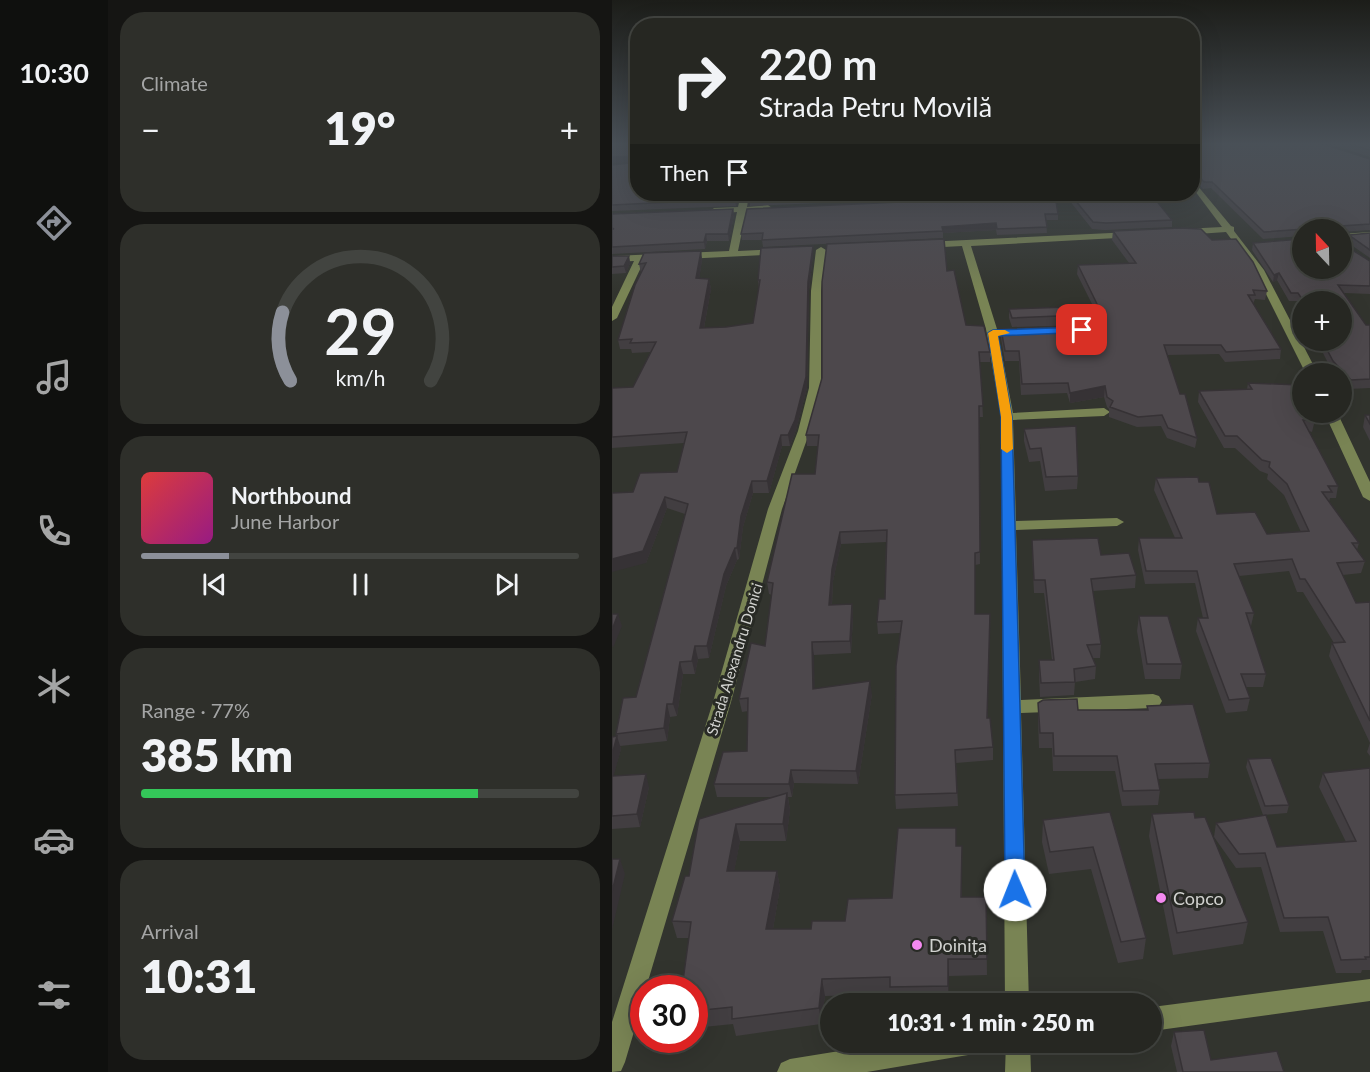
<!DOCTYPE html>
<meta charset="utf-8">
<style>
:root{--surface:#262722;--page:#2e2f2a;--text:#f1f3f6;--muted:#a4a5a5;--line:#424440;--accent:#8c9099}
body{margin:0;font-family:Lato,sans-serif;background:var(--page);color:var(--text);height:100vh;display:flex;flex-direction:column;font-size:22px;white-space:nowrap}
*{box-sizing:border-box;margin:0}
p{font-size:20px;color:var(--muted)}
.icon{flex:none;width:33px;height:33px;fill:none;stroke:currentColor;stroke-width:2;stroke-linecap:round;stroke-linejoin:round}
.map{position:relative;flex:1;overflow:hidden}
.side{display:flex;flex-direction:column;gap:12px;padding:12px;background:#151513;width:504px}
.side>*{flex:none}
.hud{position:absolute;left:18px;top:18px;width:570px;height:183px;border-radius:24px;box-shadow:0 6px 24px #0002,0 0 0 2px var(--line);background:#262722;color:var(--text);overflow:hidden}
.needle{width:39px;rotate:338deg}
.buttons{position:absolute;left:680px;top:219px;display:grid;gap:12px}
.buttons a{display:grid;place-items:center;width:60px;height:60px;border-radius:50%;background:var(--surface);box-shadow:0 6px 24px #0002,0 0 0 2px var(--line);font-size:30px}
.speed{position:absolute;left:18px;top:975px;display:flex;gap:12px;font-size:30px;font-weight:700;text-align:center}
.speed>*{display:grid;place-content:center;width:78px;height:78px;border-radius:50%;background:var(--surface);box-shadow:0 6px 24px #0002,0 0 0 2px var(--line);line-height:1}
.speed .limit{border:9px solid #d22;background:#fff;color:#111}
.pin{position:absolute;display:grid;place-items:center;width:51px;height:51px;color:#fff;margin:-26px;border-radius:12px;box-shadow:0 3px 9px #0006}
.me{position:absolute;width:66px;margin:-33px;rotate:359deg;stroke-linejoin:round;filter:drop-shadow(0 0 4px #0008)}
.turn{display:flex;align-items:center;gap:21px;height:126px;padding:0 30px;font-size:27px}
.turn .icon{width:78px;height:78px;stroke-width:2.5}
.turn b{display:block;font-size:42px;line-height:51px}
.then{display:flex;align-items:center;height:57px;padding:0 30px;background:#0003;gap:12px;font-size:22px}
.big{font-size:45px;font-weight:800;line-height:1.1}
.side .card{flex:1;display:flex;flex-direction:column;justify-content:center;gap:9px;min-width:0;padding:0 21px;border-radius:24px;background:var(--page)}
.side .dial{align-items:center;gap:0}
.dial svg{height:156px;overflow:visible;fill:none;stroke:var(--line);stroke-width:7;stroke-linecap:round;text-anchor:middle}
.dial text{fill:var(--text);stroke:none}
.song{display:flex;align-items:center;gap:18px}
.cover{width:72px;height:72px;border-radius:9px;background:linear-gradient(135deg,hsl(0 70% 55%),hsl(310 70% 35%))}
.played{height:6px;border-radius:3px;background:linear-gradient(90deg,var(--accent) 20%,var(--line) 20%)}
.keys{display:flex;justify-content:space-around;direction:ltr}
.heat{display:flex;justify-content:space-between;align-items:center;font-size:33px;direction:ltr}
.charge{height:9px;border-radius:4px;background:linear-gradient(90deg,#34c759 77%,var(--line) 0)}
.trip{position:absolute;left:208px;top:993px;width:342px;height:60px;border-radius:30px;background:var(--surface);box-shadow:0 6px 24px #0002,0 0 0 2px var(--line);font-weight:800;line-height:60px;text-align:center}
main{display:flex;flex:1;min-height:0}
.tab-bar{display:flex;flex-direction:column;width:108px;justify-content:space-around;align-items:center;background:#0f100e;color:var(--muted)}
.tab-bar .icon{width:42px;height:42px}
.tab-bar .active{color:var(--accent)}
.tab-bar b{font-size:27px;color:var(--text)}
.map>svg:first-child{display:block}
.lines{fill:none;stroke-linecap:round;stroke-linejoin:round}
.minor{fill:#798454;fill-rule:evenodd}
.wall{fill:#423e41}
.shaded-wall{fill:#363235}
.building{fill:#4d484c;stroke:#363235;stroke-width:1.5}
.route{fill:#1a73e8;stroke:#114b97;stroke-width:1.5}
.slow{fill:#f59e0b}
.poi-dot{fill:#f489f0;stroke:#282a25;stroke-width:2}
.labels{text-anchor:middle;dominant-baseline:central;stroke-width:6;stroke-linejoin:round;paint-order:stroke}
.street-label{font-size:15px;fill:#d1d2cf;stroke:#282a25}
.near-poi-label{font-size:18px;fill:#d1d2cf;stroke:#282a25;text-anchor:start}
</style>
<main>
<nav class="tab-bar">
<b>10:30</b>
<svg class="icon active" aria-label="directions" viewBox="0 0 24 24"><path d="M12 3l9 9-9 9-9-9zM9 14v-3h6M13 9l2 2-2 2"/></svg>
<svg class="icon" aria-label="music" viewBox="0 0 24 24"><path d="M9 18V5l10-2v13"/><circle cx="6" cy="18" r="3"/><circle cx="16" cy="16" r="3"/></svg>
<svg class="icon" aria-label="phone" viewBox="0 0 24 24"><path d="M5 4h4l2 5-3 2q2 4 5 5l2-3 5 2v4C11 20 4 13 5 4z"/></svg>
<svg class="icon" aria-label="climate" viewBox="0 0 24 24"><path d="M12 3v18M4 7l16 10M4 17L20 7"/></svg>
<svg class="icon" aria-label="car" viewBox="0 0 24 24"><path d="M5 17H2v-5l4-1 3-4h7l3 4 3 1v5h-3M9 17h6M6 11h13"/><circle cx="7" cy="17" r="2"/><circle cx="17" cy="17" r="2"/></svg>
<svg class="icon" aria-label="filters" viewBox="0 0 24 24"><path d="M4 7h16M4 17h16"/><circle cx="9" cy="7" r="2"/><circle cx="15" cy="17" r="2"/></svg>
</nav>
<section class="side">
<div class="card"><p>Climate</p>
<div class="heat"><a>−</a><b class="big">19°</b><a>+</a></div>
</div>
<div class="card dial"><svg viewBox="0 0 100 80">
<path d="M14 69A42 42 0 1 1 86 69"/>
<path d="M14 69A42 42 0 0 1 10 34" stroke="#8c9099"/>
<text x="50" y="56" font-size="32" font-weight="700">29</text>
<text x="50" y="72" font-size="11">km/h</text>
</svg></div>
<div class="card">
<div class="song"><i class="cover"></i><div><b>Northbound</b><p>June Harbor</p></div></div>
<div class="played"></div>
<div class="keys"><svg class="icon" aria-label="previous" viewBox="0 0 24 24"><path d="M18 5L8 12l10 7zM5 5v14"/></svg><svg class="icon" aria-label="pause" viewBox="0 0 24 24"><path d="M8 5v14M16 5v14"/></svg><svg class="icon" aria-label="next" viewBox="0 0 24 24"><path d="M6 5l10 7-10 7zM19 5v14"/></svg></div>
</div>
<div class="card"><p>Range · 77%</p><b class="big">385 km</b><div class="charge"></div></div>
<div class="card"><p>Arrival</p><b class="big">10:31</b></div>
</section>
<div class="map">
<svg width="758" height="1072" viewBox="0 0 758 1072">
<rect width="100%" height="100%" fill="#32342e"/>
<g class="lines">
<!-- minor -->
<path class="minor" d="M580 179 619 226 622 227V231L652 270 706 374H694L642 270 614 232 571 235 566 232 571 229 610 227 580 187Z
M129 194H137L135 207 156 205 160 208 156 211 134 212 126 251 169 249 172 250V254L32 261 5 318 0 321V307L22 261 0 262V256L117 251 125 212 102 214 98 211 102 208 126 207Z
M449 194H506L502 196 423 200 419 197 423 194Z
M520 232 523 233V237L359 246 385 329 401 413 492 408 498 412 492 416 401 420 404 521 505 518 512 522 505 526 404 530 409 700 541 694 547 696 550 701 547 706 541 708 409 713 417 1004H393L389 417 374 329 350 246 313 248 308 245 313 242Z
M758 232V238L729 240V234Z
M209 247 214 250 209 291V388L198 431 170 509 119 702 34 988H32V998L13 1062 9 1071 0 1072V1022L101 702 156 509 186 431 197 388 199 291 204 250Z
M712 412H725L758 482V501L751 497Z
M758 979V1001L540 1031V1007Z
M283 1042H374L371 1051 362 1054 255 1072H165L169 1063 178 1059Z
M394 1042H418L419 1072H393Z"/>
</g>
<!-- wall -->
<path class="wall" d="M580 143 758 159V230L729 232 690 230V236L651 239 599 188 591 189 580 177Z
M714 143H758V157Z
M0 165 26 194H128L124 206 0 211Z
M137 194H416L138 206Z
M458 194 560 220V227L493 230 480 229 457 200Z
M121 209 122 215 117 241H95L93 249 0 254V214Z
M135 209 446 214V220H434L435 233 385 235 384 230 331 233V238L151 247 150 240H130L129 234Z
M501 231 600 240 655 291 653 300 643 299 641 304 669 349 668 359 613 362 607 354 555 355 568 394 585 438 583 448 555 438 549 426 525 427 497 417V409L495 407 492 397 458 403 455 393 409 395 407 361H393L389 338V329L471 325 400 327 397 318V309L481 306 465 274 466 265 517 263 500 240Z
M758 233V258L735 242 737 235Z
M641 243H729L758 261V294L732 293 754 325H758V388L737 389 729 380V374H723L719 369 708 347 710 340H729V302H690V309L685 301H677L665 280 661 282 640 250Z
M89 251 90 260 87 279H97L99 289 92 328 114 327 141 323 147 288 146 280 201 254 197 291 195 388 184 430 178 446H170L157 493H141L131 527 127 559 125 560 114 586 97 658 86 659 83 674H71L65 716 58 717 55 741 8 746 9 749 1 776 37 787 28 827 0 829V737L5 736 4 734 24 697 73 514 55 508 34 563 21 492 65 472 72 443 0 448V388L21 387 39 352 20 353 19 349H8L6 340 29 273 27 264Z
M0 256H17L18 263 14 273 0 274Z
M335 271 354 325 378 352V362H368L371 417H367L368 564 363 565V614L376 718 381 747V760L344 763 346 806 284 809 283 795 288 633 266 634 265 622 273 599 274 542 229 544 221 581 220 605 240 604 241 617 239 653 202 655V689L260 694 246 784 182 783 180 797H176L178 810 174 841H128L122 871H165L168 888 161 929H199L233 921 280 898 345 846H350V897H374L375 975 337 976 336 1002 279 1003 278 994 213 996 209 1024 124 1036 121 1024 82 1028V988L77 938H65L60 921 77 876 87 819 161 797H105L102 784 135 751 136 711 130 712 127 699 153 646 160 595 157 594 155 582 203 474 206 446H195L194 435Z
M636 383 703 420 700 432 697 431 726 486 724 498H718L717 502 747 543 745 550 753 561 749 573 731 575 744 603 758 602V756L755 752 758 743 717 656 720 643H722L691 592H685L677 571 627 576 642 613 639 626H638L654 674 651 687H634L638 698 635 711 614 713 584 631 586 618H591L583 583 533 584 526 550 527 538H563L542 490 544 478 587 482 605 514 655 534 689 532 672 495 655 479 656 474 648 471 623 448H612L586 402 587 391 635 389Z
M753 415H758V441L751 427Z
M412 429 466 476 465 489 433 491 428 461 417 462 412 441Z
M420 540 489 555 524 575 523 588 481 591 489 644 488 658H481L484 666 483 679 463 682 462 695 428 697 427 674V660H440L432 593H422L420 552Z
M527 616 570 664 568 679H533L525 631Z
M426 703 466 710H535V706L598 763 596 778 546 779 548 790 546 805 510 806 503 771H441L440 748H427L426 718Z
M636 759 677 805 675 813 651 815 634 767Z
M758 768V970H750L749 973H724L711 931 668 932 649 867 624 868 602 837 604 823 665 847 734 842 707 787 711 773Z
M498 812 534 938 531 959 506 963 479 869 437 874 430 842 431 820Z
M540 814 583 818 636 922 631 944 561 955 537 836Z
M562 1032 599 1060 672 1072H565L559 1046Z"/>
<!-- shaded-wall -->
<path class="shaded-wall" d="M25 156 26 162 0 163V157Z
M125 194H128L124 206 123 199Z
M121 209 122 215 117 241 116 234Z
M384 223V230L331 233 330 227Z
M94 234 95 241 93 249 92 242Z
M201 246V254L197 291 195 388 184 430 178 446 176 435Z
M89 251 90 260 86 288 84 278Z
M17 256 18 263 14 273 12 266Z
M667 273 665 280 661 282 662 275Z
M97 279 99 289 90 338 88 328Z
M493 386 492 397 458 403V393Z
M169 435 170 446 157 493 155 481Z
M140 481 141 493 131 527 127 559 125 548 129 516Z
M53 497 55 508 34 563 0 572V559Z
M228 532 229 544 221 581 219 618 217 605 220 569Z
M123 548 125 560 114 586 97 658 95 646 112 574Z
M240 604 241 617 239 653 238 641Z
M6 614 10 626 1 648 0 645V630Z
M200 642 202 655 203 702 201 689Z
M83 646 86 659 83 674 80 661Z
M68 662 71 674 65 716 61 704Z
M258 681 260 694 246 784 244 771Z
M55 704 58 717 55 741 52 728Z
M5 736 9 749 0 782V755Z
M179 770 182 783 180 797 177 784Z
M34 774 37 787 28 827 25 814Z
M175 793 178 810 174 841 171 824Z
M124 824 128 841 119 888 115 871Z
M8 859 13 874 0 930V892Z
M165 871 168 888 158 946 154 929Z
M336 959 337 976 336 1002Z
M210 979 213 996 209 1024 207 1008Z"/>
<!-- building -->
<path class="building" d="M0 143H26V158L25 156 0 157Z
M580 143H708L758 159V224L729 226V230L693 229 652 232 600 182H592L581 170 580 173Z
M734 143H758V150Z
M26 162V194H125L123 199 0 205V165Z
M137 194H266L137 199Z
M458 194H539L560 220 494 223 481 222Z
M443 195 446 214H433L435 227 385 229 384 223 330 227 331 231 150 240 151 233 129 234 135 209Z
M121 209 116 234H94L92 242 0 247V229H2L0 228V214Z
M568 228 589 229 600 240 624 239 641 262 655 291 641 290 643 295H636L669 349 614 352 609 345H552L568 394H573L585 438 556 428 550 415 526 417 498 407 501 401 495 397 493 386 458 393 456 383 410 384 407 351H393L389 329 471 326 478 320 470 315 400 318 397 309 486 306 466 265 524 263 501 231Z
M758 233V250L737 235Z
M729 238V243L758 261V286L726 285 754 325H758V379L739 380 721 361 710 340H729V302H692L686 293H679L667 273 662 275 641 243 690 239V268H729Z
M332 239 335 271 342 270 354 325 372 326 378 352H367L371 406H367L368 552 363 553V614H378L375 718H378L381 747 343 750 345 793 283 795 284 666 290 621 265 622 267 599H273L275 530 228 532 220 569 217 605 240 604 238 641 200 642 201 689 258 681 244 771 179 770 177 784H102L111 752 135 751 136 698 127 699 139 643 153 646 161 583 155 582 180 474H203L207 435H194L210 378V282L215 244Z
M201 246 196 282 194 377 183 420 176 435H169L155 481H140L129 516 125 548H123L112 574 95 646H83L80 661 68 662 61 704H55L52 728 4 734 11 698 24 697 76 504 53 497 31 551 0 559V493L21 492 28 473 65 472 75 432 0 437V388L21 387 44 342 18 343 20 339 6 340 23 285 34 263 27 264 32 253 89 251 84 278 97 279 88 328 114 327 141 323 148 280H146L149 248Z
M0 256H17L12 266 0 267Z
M636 383 688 385 690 390V412H700L703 420H691L726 486H716L720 492H710L747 543H740L753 561 725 563 744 603 758 602V721L720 643 733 642 693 579H688L680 559 622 564 642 613H634L654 674H629L638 698 617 700 586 618H596L585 571H534L527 538H570L544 478 586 477 587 482H597L605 514 643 512 655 534 697 531 675 484 657 467 658 462 650 460 625 436H613L587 391 640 389Z
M753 415H758V424Z
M464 426 466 476 434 477 429 448 418 449 412 429Z
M486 538 489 555 517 553 524 575 479 579 489 644 475 645 484 666 462 669 463 682 429 683 427 660H442L433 580H422L420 540Z
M0 614H6L0 630Z
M527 616H556L570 664H535Z
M465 699 466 710H536L535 706 581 704 598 763 543 764 548 790 511 791 505 756H442L441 733H428L426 703 431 700Z
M5 736 0 755V737Z
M659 758 677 805 653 806 636 759Z
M758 768V957H753L754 959 729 960 716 917 672 918 653 853 627 854 604 823 654 815 665 847 744 841 711 773Z
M34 774 25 814 0 816V776Z
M175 793 171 824H124L115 871H165L154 929H199L200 921H233L236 899 280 898 286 828H344V846H350L349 897H374L375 959H336V986L278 987V977L210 979 207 1008 120 1019V1007L82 1011V988H70L79 922 60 921 73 876H77L87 819Z
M498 812 534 938 509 942 481 847 438 852 431 820Z
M582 812 583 818 593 817 636 922 565 933 540 814Z
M0 859H8L0 892Z
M592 1030 599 1060 665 1051 672 1072H571L562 1032Z"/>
<!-- sky -->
<linearGradient id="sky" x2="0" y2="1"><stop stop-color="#1c1d19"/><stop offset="0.49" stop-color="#495057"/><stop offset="1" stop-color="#495057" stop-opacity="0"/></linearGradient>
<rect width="758" height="293" fill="url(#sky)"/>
<!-- route -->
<path class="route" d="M470 327 475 330 474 332 386 336 400 417 413 890 410 896 403 898 396 896 393 890 389 417 376 333 381 330Z"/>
<!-- slow -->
<path class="slow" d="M381 330H393L398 333 386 336 400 417 401 449 395 453 389 449V417L376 333Z"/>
<!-- markers -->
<g class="poi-dot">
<circle cx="549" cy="898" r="6"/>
<circle cx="305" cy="945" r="6"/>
</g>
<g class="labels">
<!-- street labels -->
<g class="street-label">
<text transform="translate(122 659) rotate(-73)">Strada Alexandru Donici</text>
</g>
<!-- near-poi labels -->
<g class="near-poi-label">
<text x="561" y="898">Copco</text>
<text x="317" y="945">Doinița</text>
</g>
</g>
</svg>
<div class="buttons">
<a><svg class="needle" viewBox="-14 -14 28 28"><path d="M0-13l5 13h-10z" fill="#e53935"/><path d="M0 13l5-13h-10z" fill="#a4a5a5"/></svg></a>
<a>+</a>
<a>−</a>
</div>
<div class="speed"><div class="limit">30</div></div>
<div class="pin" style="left:470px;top:330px;background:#d93025"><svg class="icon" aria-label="arrive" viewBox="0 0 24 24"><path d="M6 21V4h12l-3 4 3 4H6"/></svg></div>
<svg class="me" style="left:403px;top:890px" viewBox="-20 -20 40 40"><circle r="19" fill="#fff"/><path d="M0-13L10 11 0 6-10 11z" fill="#1a73e8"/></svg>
<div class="trip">10:31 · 1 min · 250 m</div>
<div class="hud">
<div class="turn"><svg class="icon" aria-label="right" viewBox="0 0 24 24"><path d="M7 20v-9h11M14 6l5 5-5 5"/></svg><div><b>220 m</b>Strada Petru Movilă</div></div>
<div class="then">Then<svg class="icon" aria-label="arrive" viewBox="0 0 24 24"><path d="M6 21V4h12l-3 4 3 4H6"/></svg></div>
</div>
</div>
</main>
